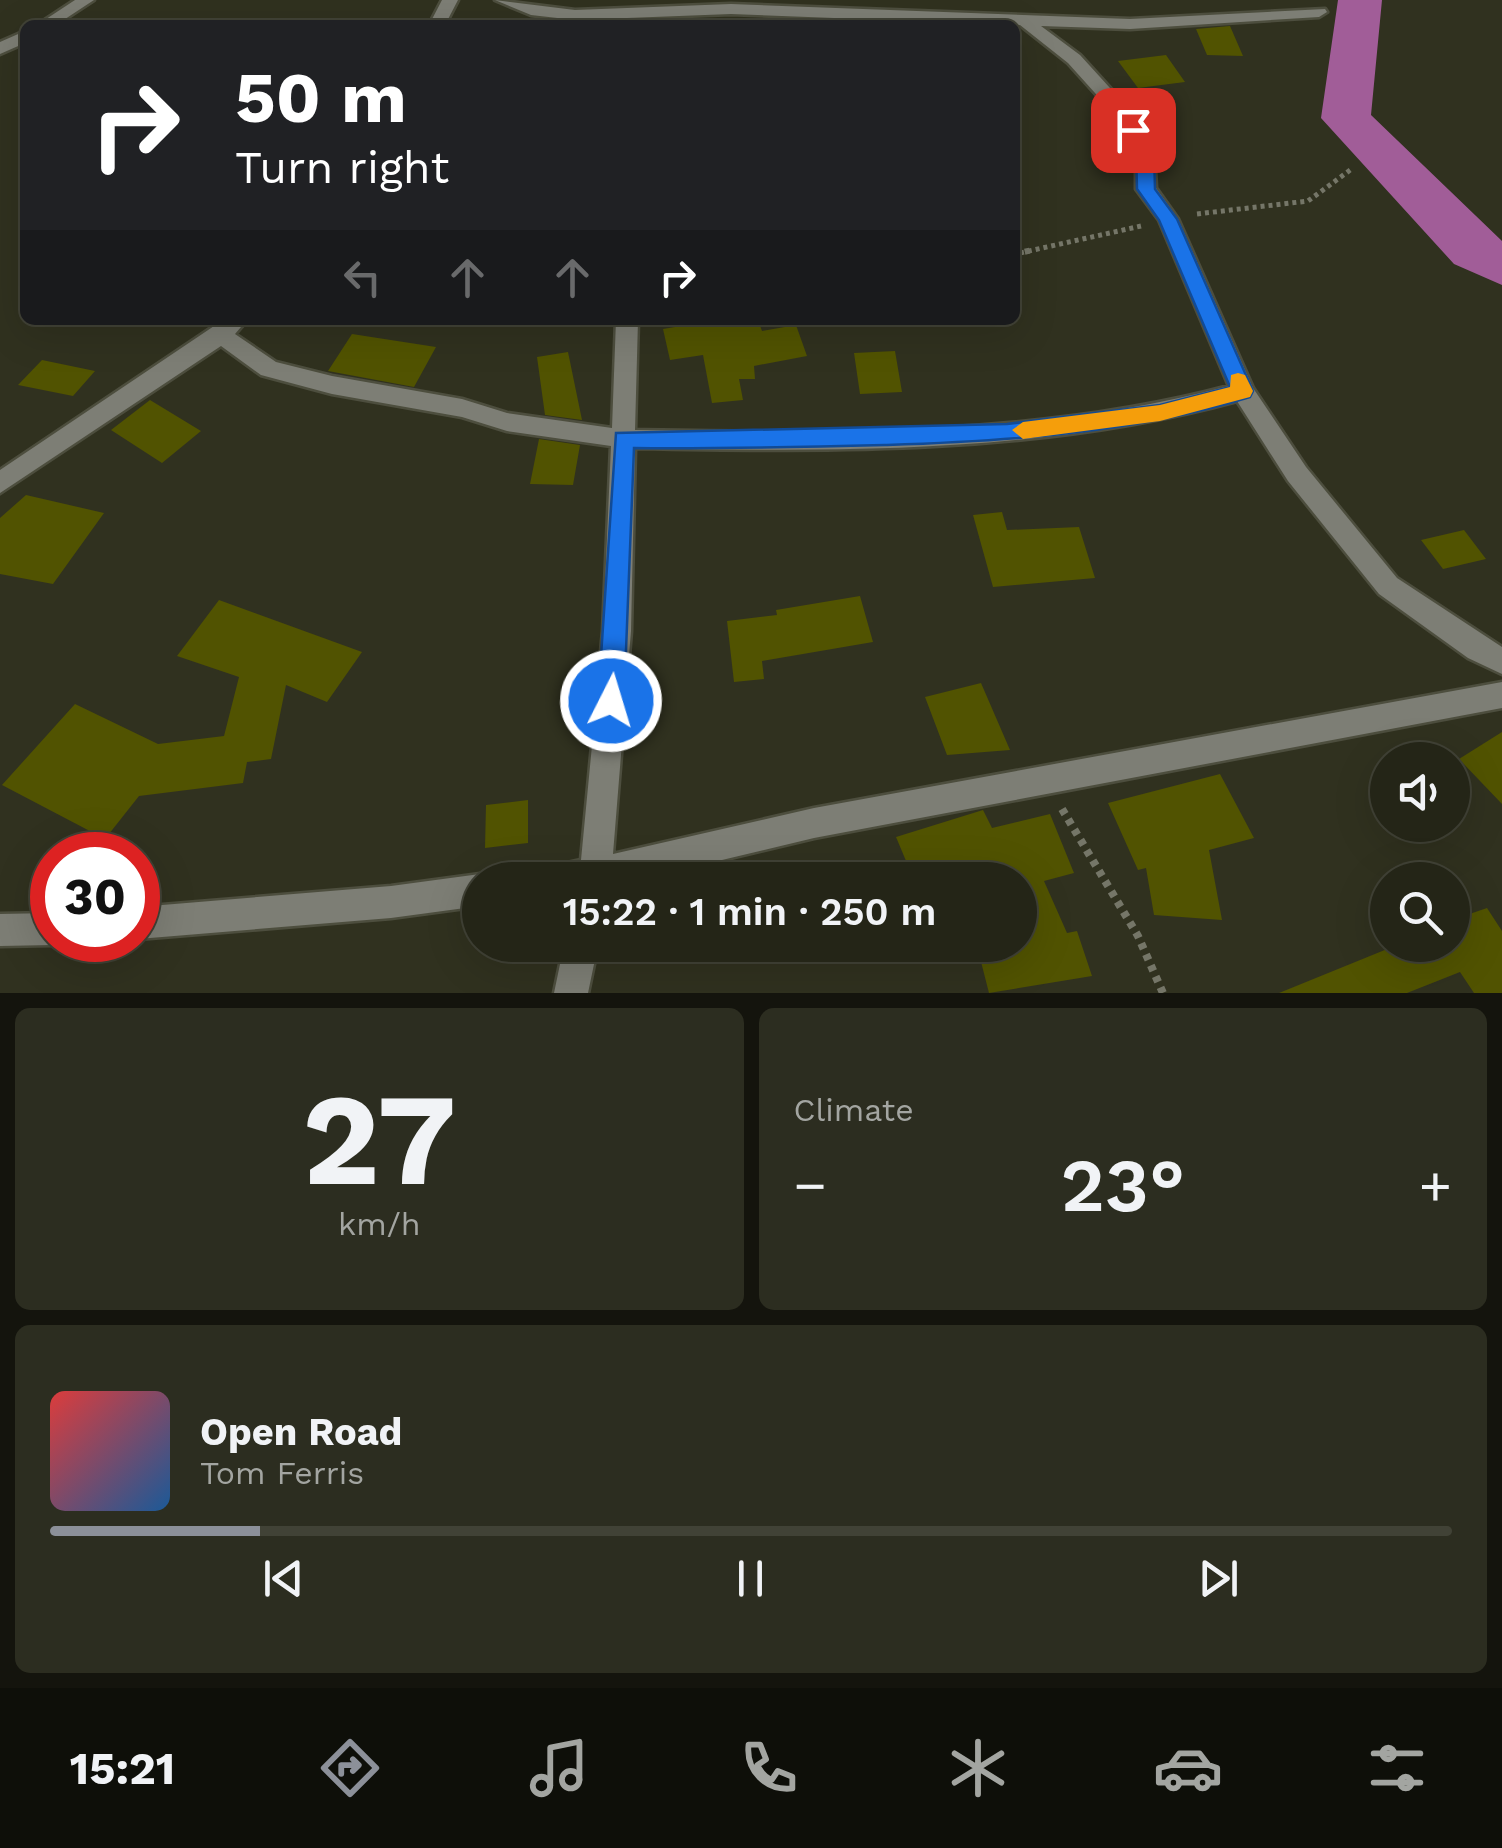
<!DOCTYPE html>
<meta charset="utf-8">
<style>
:root{--surface:#242517;--page:#2c2d20;--text:#f1f3f6;--muted:#a3a5a1;--line:#414236;--accent:#8c9099}
body{margin:0;font-family:"Work Sans",sans-serif;background:var(--page);color:var(--text);height:100vh;display:flex;flex-direction:column;font-size:38px;white-space:nowrap}
*{box-sizing:border-box;margin:0}
p{font-size:32px;color:var(--muted)}
.icon{flex:none;width:55px;height:55px;fill:none;stroke:currentColor;stroke-width:2;stroke-linecap:round;stroke-linejoin:round}
.map{position:relative;height:993px;overflow:hidden}
.sheet{display:flex;flex-direction:column;gap:15px;padding:15px;background:#14140d;flex:1}
.sheet>*{flex:none}
.banner{position:absolute;left:20px;top:20px;width:1000px;height:305px;border-radius:15px;box-shadow:0 10px 40px #0002,0 0 0 2px var(--line);background:#202124;color:#fff;overflow:hidden}
.fabs{position:absolute;left:1370px;top:742px;display:grid;gap:20px}
.fabs a{display:grid;place-items:center;width:100px;height:100px;border-radius:50%;background:var(--surface);box-shadow:0 10px 40px #0002,0 0 0 2px var(--line);font-size:50px}
.speed{position:absolute;left:30px;top:832px;display:flex;gap:20px;font-size:50px;font-weight:700;text-align:center}
.speed>*{display:grid;place-content:center;width:130px;height:130px;border-radius:50%;background:var(--surface);box-shadow:0 10px 40px #0002,0 0 0 2px var(--line);line-height:1}
.speed .limit{border:15px solid #d22;background:#fff;color:#111}
.pin{position:absolute;display:grid;place-items:center;width:85px;height:85px;color:#fff;margin:-42px;border-radius:20px;box-shadow:0 5px 15px #0006}
.me{position:absolute;width:110px;margin:-55px;rotate:5deg;stroke-linejoin:round;filter:drop-shadow(0 0 8px #0008)}
.turn{display:flex;align-items:center;gap:35px;height:210px;padding:0 50px;font-size:45px}
.turn .icon{width:130px;height:130px;stroke-width:2.5}
.turn b{display:block;font-size:70px;line-height:85px}
.lanes{display:flex;align-items:center;height:95px;padding:0 50px;background:#0003;justify-content:center;gap:50px;direction:ltr}
.lanes .off{opacity:.35}
.big{font-size:75px;font-weight:600;line-height:1.1}
.sheet .tile{flex:1;display:flex;flex-direction:column;justify-content:center;gap:15px;min-width:0;padding:0 35px;border-radius:15px;background:var(--page)}
.sheet .dial{align-items:center;gap:0}
.dial b{font-size:130px;line-height:1}
.song{display:flex;align-items:center;gap:30px}
.cover{width:120px;height:120px;border-radius:15px;background:linear-gradient(135deg,hsl(0 70% 55%),hsl(210 70% 35%))}
.played{height:10px;border-radius:5px;background:linear-gradient(90deg,var(--accent) 15%,var(--line) 15%)}
.keys{display:flex;justify-content:space-around;direction:ltr}
.heat{display:flex;justify-content:space-between;align-items:center;font-size:55px;direction:ltr}
.sheet .tiles{flex:1;display:grid;gap:15px;grid-template-columns:1fr 1fr}
.tile:last-child{grid-column:span 2}
.trip{position:absolute;left:462px;top:862px;width:575px;height:100px;border-radius:50px;background:var(--surface);box-shadow:0 10px 40px #0002,0 0 0 2px var(--line);font-weight:600;line-height:100px;text-align:center}
.tabs{display:flex;height:160px;justify-content:space-around;align-items:center;background:#0e0f09;color:var(--muted)}
.tabs .icon{width:70px;height:70px}
.tabs .active{color:var(--accent)}
.tabs b{font-size:45px;color:var(--text)}
.map>svg:first-child{display:block}
.lines{fill:none;stroke-linecap:round;stroke-linejoin:round}
.river{fill:#a15d98;fill-rule:evenodd}
.building{fill:#515301}
.minor-casing{stroke:#4d4e3e;stroke-width:5}
.path-far2{stroke:#757668;stroke-width:5;stroke-dasharray:4 4;stroke-linecap:butt}
.path-far1{stroke:#757668;stroke-width:6;stroke-dasharray:5 5;stroke-linecap:butt}
.path{stroke:#757668;stroke-width:8;stroke-dasharray:6 6;stroke-linecap:butt}
.minor{fill:#7d7e75;fill-rule:evenodd}
.route{fill:#1a73e8;stroke:#114b97;stroke-width:2.5}
.slow{fill:#f59e0b}
</style>
<div class="map">
<svg width="1502" height="993" viewBox="0 0 1502 993">
<rect width="100%" height="100%" fill="#30311f"/>
<g class="lines">
<!-- river -->
<path class="river" d="M1338 0H1382L1371 115 1502 241V285L1454 264 1321 118Z"/>
</g>
<!-- building -->
<path class="building" d="M1230 26 1243 56 1207 55 1196 29Z
M1166 55 1185 82 1138 88 1118 61Z
M716 320H758L762 331 796 325 807 356 754 366 755 379H739L743 400 712 403 703 355 670 360 663 329Z
M352 334 436 347 414 387 328 371Z
M895 351 902 392 860 394 854 353Z
M568 352 582 420 545 415 537 357Z
M42 360 95 371 73 396 18 385Z
M150 400 201 431 162 463 111 430Z
M539 439 580 445 573 485 530 484Z
M26 495 104 513 53 584 0 574V518Z
M1002 512 1007 530 1079 527 1095 578 993 587 973 515Z
M1464 530 1486 559 1443 569 1421 540Z
M860 596 873 642 762 661 764 679 734 682 727 621 777 615 776 610Z
M219 600 362 652 327 702 286 685 271 759 247 762 243 783 139 796 105 839 2 785 75 704 158 744 224 736 239 677 177 656Z
M981 683 1010 750 947 755 925 697Z
M1502 732V804L1459 759Z
M1220 774 1254 838 1209 850 1222 920 1154 915 1146 868 1138 870 1108 803Z
M528 800V843L485 848 486 805Z
M983 810 992 828 1050 814 1074 873 1044 881 1067 933 1077 931 1092 976 989 993 978 950 1020 945V880H914L896 837Z
M1487 908 1502 931V993H1474L1460 972 1407 993H1279L1397 945H1452V920Z"/>
<g class="lines">
<!-- minor casing -->
<g class="minor-casing">
<path id="minor" d="M75 0H94L56 25H37Z
M442 0H458L445 25H429Z
M495 0 575 10 731 4 1130 19 1325 9 1327 12 1319 17 1130 29 1041 26 1080 55 1130 110 1154 151 1156 188 1178 219 1253 388 1306 467 1397 578 1502 647V674L1468 658 1379 594 1288 481 1237 401C1043 454 835 452 635 448L631 631 613 854 814 808 1502 682V708L814 838 638 880H535L540 869 581 860 603 631 611 446 507 431 462 417 332 394 261 375 221 346 0 493V470L223 320H247L235 334 276 362 332 376 462 399 507 413 612 428 616 320H638L635 430C832 433 1038 437 1229 386L1159 220 1136 189V151L1113 113 1068 63 1020 25 731 14 575 20 531 15Z
M25 31V43L0 54V42Z
M480 874 492 880H480V906L391 918 138 939V907L391 886Z
M52 913V940L64 941 52 945 0 946V914Z
M564 945H598L588 993H554Z"/>
</g>
<!-- path-far2 -->
<path class="path-far2" d="M1197 214 1308 201 1353 168
M1020 253 1141 226"/>
<!-- path-far1 -->
<path class="path-far1" d="M1015 254 1032 250"/>
<!-- path -->
<path class="path" d="M1062 809 1138 936 1163 993"/>
<!-- minor -->
<use href="#minor" class="minor"/>
</g>
<!-- route -->
<path class="route" d="M1127 127H1139L1154 151 1155 189 1177 219 1253 391 1250 397C1132 433 1009 441 887 445 802 447 718 449 634 448L624 701 620 709 611 713 602 709 598 701 616 433 1007 424 1160 405 1230 387 1159 220 1137 189 1136 151 1125 130Z"/>
<!-- slow -->
<path class="slow" d="M1238 373 1245 375 1253 391 1250 397 1160 421 1023 439 1012 430 1023 422 1160 405 1230 387 1231 375Z"/>
</svg>
<div class="fabs">
<a><svg class="icon" aria-label="sound" viewBox="0 0 24 24"><path d="M4 9h4l5-4v14l-5-4H4zM17 9q2 3 0 6"/></svg></a>
<a><svg class="icon" aria-label="search" viewBox="0 0 24 24"><circle cx="10" cy="10" r="6"/><path d="M15 15l6 6"/></svg></a>
</div>
<div class="speed"><div class="limit">30</div></div>
<div class="pin" style="left:1133px;top:130px;background:#d93025"><svg class="icon" aria-label="arrive" viewBox="0 0 24 24"><path d="M6 21V4h12l-3 4 3 4H6"/></svg></div>
<svg class="me" style="left:611px;top:701px" viewBox="-20 -20 40 40"><circle r="17" fill="#1a73e8" stroke="#fff" stroke-width="3"/><path d="M0-11L8 9 0 5-8 9z" fill="#fff"/></svg>
<div class="trip">15:22 · 1 min · 250 m</div>
<div class="banner">
<div class="turn"><svg class="icon" aria-label="right" viewBox="0 0 24 24"><path d="M7 20v-9h11M14 6l5 5-5 5"/></svg><div><b>50 m</b>Turn right</div></div>
<div class="lanes"><svg class="icon off" aria-label="left" viewBox="0 0 24 24"><path d="M17 20v-9H6M10 6l-5 5 5 5"/></svg><svg class="icon off" aria-label="ahead" viewBox="0 0 24 24"><path d="M12 20V5M6 11l6-6 6 6"/></svg><svg class="icon off" aria-label="ahead" viewBox="0 0 24 24"><path d="M12 20V5M6 11l6-6 6 6"/></svg><svg class="icon" aria-label="right" viewBox="0 0 24 24"><path d="M7 20v-9h11M14 6l5 5-5 5"/></svg></div>
</div>
</div>
<section class="sheet">
<div class="tiles">
<div class="tile dial"><b>27</b><p>km/h</p></div>
<div class="tile"><p>Climate</p>
<div class="heat"><a>−</a><b class="big">23°</b><a>+</a></div>
</div>
<div class="tile">
<div class="song"><i class="cover"></i><div><b>Open Road</b><p>Tom Ferris</p></div></div>
<div class="played"></div>
<div class="keys"><svg class="icon" aria-label="previous" viewBox="0 0 24 24"><path d="M18 5L8 12l10 7zM5 5v14"/></svg><svg class="icon" aria-label="pause" viewBox="0 0 24 24"><path d="M8 5v14M16 5v14"/></svg><svg class="icon" aria-label="next" viewBox="0 0 24 24"><path d="M6 5l10 7-10 7zM19 5v14"/></svg></div>
</div>
</div>
</section>
<nav class="tabs">
<b>15:21</b>
<svg class="icon active" aria-label="directions" viewBox="0 0 24 24"><path d="M12 3l9 9-9 9-9-9zM9 14v-3h6M13 9l2 2-2 2"/></svg>
<svg class="icon" aria-label="music" viewBox="0 0 24 24"><path d="M9 18V5l10-2v13"/><circle cx="6" cy="18" r="3"/><circle cx="16" cy="16" r="3"/></svg>
<svg class="icon" aria-label="phone" viewBox="0 0 24 24"><path d="M5 4h4l2 5-3 2q2 4 5 5l2-3 5 2v4C11 20 4 13 5 4z"/></svg>
<svg class="icon" aria-label="climate" viewBox="0 0 24 24"><path d="M12 3v18M4 7l16 10M4 17L20 7"/></svg>
<svg class="icon" aria-label="car" viewBox="0 0 24 24"><path d="M5 17H2v-5l4-1 3-4h7l3 4 3 1v5h-3M9 17h6M6 11h13"/><circle cx="7" cy="17" r="2"/><circle cx="17" cy="17" r="2"/></svg>
<svg class="icon" aria-label="filters" viewBox="0 0 24 24"><path d="M4 7h16M4 17h16"/><circle cx="9" cy="7" r="2"/><circle cx="15" cy="17" r="2"/></svg>
</nav>
